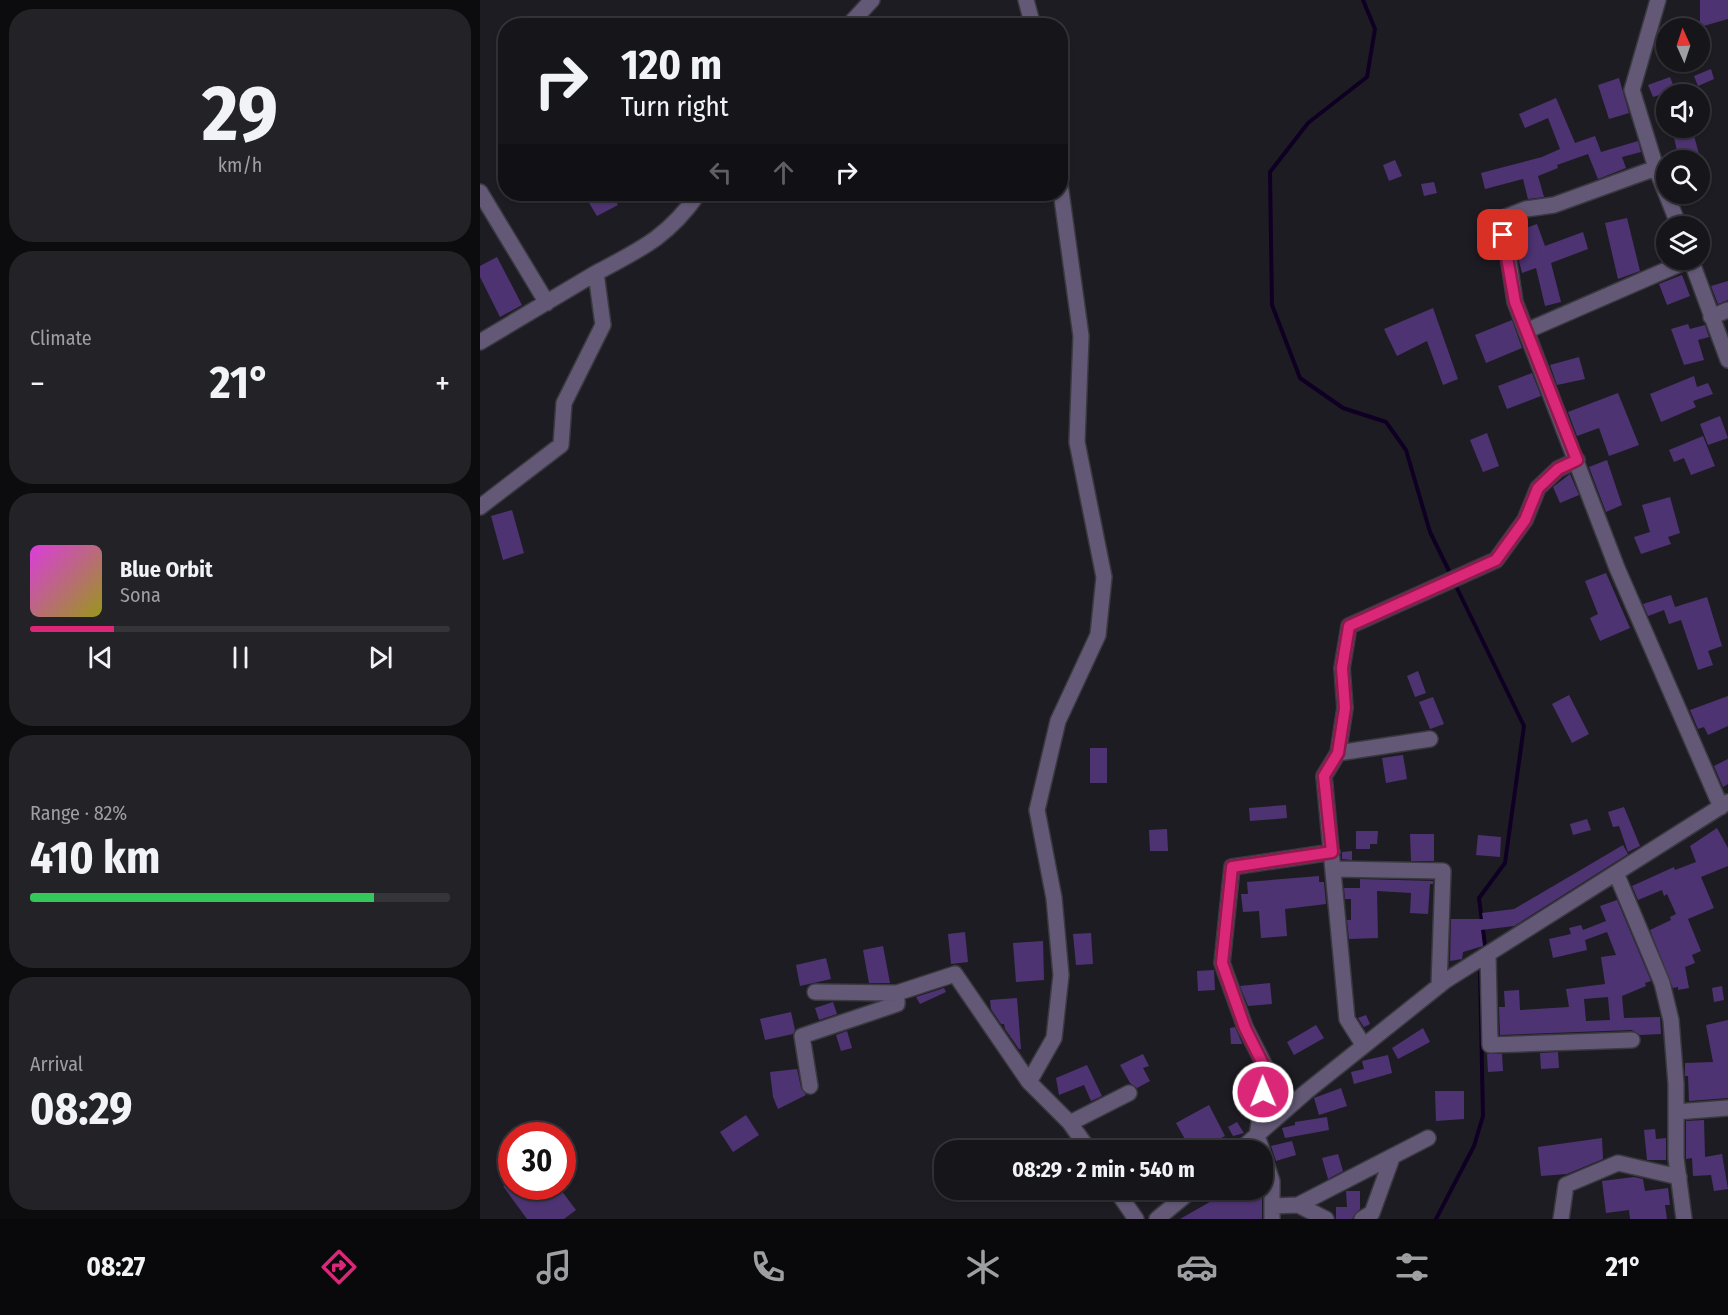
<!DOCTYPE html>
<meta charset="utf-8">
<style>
:root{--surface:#16151a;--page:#232227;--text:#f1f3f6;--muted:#9e9fa2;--line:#353439;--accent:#db2777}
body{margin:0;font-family:"Fira Sans Condensed",sans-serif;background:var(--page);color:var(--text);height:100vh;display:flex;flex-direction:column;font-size:22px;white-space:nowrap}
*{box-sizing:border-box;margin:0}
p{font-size:20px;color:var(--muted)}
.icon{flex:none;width:33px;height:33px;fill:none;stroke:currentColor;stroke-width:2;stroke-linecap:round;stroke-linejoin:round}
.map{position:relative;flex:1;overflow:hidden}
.sheet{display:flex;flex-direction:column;gap:9px;padding:9px;background:#0c0c0e;width:480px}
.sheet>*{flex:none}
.guide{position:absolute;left:18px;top:18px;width:570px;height:183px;border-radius:24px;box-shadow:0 2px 4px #0004,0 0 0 2px var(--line);background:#16151a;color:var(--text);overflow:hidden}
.needle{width:39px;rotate:357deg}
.buttons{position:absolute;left:1176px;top:18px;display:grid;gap:12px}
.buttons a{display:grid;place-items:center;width:54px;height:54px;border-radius:50%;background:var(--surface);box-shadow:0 2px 4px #0004,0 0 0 2px var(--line);font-size:30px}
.speed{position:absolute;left:18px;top:1122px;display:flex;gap:12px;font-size:30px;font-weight:700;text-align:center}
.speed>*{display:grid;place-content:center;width:78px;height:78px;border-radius:50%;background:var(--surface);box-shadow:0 2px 4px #0004,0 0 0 2px var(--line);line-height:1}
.speed .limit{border:9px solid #d22;background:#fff;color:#111}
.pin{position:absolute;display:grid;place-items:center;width:51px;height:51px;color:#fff;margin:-26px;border-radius:12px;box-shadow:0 3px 9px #0006}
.me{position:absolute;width:66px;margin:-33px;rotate:359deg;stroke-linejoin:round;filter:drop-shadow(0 0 4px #0008)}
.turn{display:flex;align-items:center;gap:21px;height:126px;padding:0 24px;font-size:27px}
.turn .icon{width:78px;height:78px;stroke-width:2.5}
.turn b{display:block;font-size:42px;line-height:51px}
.lanes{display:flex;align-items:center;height:57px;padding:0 24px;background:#0003;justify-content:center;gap:30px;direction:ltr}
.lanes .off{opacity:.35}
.big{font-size:45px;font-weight:700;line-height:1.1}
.sheet .widget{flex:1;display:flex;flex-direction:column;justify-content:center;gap:9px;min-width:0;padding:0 21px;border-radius:24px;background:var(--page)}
.sheet .dial{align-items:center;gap:0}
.dial b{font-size:78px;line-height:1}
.song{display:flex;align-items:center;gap:18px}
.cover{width:72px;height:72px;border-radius:9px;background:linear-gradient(135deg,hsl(300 70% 55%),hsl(60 70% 35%))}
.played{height:6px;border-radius:3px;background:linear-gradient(90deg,var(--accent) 20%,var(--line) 20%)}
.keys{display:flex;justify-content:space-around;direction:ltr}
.heat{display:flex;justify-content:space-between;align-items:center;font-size:33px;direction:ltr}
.charge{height:9px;border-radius:4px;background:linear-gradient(90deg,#34c759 82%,var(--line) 0)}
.trip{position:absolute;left:454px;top:1140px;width:339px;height:60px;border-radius:24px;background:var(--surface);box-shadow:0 2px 4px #0004,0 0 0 2px var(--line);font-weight:700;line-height:60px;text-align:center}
.dock{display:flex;height:96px;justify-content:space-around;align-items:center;background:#09080a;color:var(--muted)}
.dock .icon{width:42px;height:42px}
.dock .current{color:var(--accent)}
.dock b{font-size:27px;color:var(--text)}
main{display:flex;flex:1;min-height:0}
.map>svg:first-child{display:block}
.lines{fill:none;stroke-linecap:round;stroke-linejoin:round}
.stream{stroke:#0f0023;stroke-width:4}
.building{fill:#4e3372;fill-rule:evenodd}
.minor-casing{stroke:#3b3940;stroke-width:18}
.minor{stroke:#635976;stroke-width:15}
.route-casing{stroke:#8e194d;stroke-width:15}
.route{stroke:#db2777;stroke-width:10}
</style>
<main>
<section class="sheet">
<div class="widget dial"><b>29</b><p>km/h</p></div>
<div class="widget"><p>Climate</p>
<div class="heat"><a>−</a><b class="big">21°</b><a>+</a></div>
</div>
<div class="widget">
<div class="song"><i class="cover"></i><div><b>Blue Orbit</b><p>Sona</p></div></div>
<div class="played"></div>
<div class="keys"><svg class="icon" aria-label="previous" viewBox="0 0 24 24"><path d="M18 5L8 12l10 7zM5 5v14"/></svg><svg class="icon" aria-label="pause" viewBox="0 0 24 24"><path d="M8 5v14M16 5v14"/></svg><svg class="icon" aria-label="next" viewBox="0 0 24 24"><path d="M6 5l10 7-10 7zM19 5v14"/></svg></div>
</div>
<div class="widget"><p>Range · 82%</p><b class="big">410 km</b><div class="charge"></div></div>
<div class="widget"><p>Arrival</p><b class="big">08:29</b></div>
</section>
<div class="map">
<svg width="1248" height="1219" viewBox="0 0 1248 1219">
<rect width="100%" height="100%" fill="#1e1c23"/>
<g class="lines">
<!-- stream -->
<path class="stream" d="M883 0 895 29 887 77 828 123 790 172 792 305 820 378 863 408 906 422 926 450 950 532 971 575
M974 582 1044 726 1025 863 999 898 1005 946
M956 1219 994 1146 1003 1116 1000 972"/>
</g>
<!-- building -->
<path class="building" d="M1220 0H1248V19L1220 27Z
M1231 69 1234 79 1218 86 1214 76Z
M1190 77 1195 90 1173 97 1168 85Z
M1139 78 1149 113 1129 119 1118 85Z
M1076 98 1095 143 1115 136 1121 152 1158 141 1161 152 1142 157 1146 168 1118 179 1108 154 1077 165 1078 168 1058 176 1064 197 1048 199 1043 179 1005 189 1001 173 1062 157 1080 149 1068 118 1045 128 1039 114Z
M1192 128H1212L1220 158 1199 160Z
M915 160 922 176 909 181 903 165Z
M954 182 957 193 944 196 941 184Z
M114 194H132L138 205 117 216 106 198Z
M1147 218 1160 271 1138 279 1125 223Z
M1057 224 1065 246 1103 232 1108 249 1071 263 1081 302 1065 306 1056 268 1042 273 1032 233Z
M17 257 42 305 20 317 0 277V266Z
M1202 275 1210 296 1187 305 1179 284Z
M1248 281V300L1238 304 1231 286Z
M953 308 978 379 963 385 947 341 917 356 904 329Z
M1032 320 1042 348 1006 363 995 335Z
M1208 324 1210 329 1225 325 1229 337 1218 340 1224 360 1204 365 1191 329Z
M1099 357 1105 379 1077 385 1070 365Z
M1052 373 1061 396 1027 409 1018 386Z
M1214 376 1217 387 1228 383 1233 394 1213 401 1216 407 1181 422 1170 394Z
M1138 393 1159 445 1129 456 1119 428 1097 436 1088 412Z
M1240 416 1248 438 1228 445 1220 424Z
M1007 433 1019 466 1003 472 990 440Z
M1223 436 1235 466 1211 475 1204 458 1194 462 1189 450Z
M1127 460 1142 505 1126 512 1109 467Z
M1090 474 1099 495 1080 503 1073 487Z
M1190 497 1200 533 1188 537 1191 544 1161 554 1154 537 1170 532 1162 505Z
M32 510 44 553 23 560 11 516Z
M1126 573 1150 628 1120 641 1110 618 1118 614 1105 581Z
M1191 595 1195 607 1227 597 1242 646 1228 651 1233 665 1218 670 1201 620 1189 624 1184 610 1168 616 1163 604Z
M938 671 946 693 935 697 927 676Z
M1089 695 1109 734 1092 743 1072 704Z
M1248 696V726L1228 735 1224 727 1218 729 1210 710Z
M953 697 964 724 950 729 939 702Z
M610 748H627V783H610Z
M923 755 927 779 906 783 902 758Z
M1248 759V784L1243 787 1234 766Z
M806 805 807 818 770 821 769 808Z
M1144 807 1160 846 1148 852 1139 826 1133 827 1128 812Z
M1107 819 1111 830 1093 835 1090 824Z
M1237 828 1248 848V866L1221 877 1234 908 1208 919 1221 951 1212 955 1215 963 1205 967 1209 988 1198 990V987L1193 988 1170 930 1191 920 1190 917 1196 914 1187 894 1184 896 1182 890 1158 900 1152 886 1194 867 1195 870 1216 862 1210 846Z
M687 829 688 851H670L669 830Z
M876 831H898L897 844H890V849H876Z
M930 834H954V861H931Z
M998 835 1021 837 1020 857 996 855Z
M1143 845 1148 854 1034 926 1001 930 1003 946 983 952 982 959 970 961 971 919H1003L1002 913 1034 909Z
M872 851V860L862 859V852Z
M839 876V882H844L846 904 805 909 807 936 781 938 779 911 763 912 761 894H768L767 882Z
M880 879 953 881V884H950L948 914 930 913 931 893 897 891 898 938 869 939 867 920H871V899H865L864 888H880Z
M1137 900 1171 981 1165 983 1166 986 1142 996 1144 1018 1180 1017 1181 1034 1160 1035 1152 1030 1020 1035 1019 1007H1025L1024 991 1039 990 1040 1010 1089 1007 1086 989 1125 984 1121 957 1136 955 1127 932 1105 940 1107 950 1073 958 1069 939 1091 934 1089 928 1101 925 1103 930 1126 921 1120 906ZM1128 997 1130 1020 1106 1021 1104 999Z
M485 932 488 962 471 964 468 934Z
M611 933 613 964 596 965 593 934Z
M563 941 564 980 536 982 533 943Z
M403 946 410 983H389L383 950Z
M346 958 351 979 320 986 316 965Z
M734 970 735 990 718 991 717 971Z
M790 983 792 1004 768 1006 760 986Z
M1242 986 1244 1000 1234 1002 1232 988Z
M464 988 466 992 440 1004 436 997Z
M537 998 541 1049H539L525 1029 524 1024H521L511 1009 510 1000Z
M353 1002 357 1014 339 1020 335 1008Z
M311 1012 315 1030 313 1034 285 1040 280 1019Z
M886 1015 890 1024 884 1027 878 1018Z
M1248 1020V1098L1209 1101 1208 1076H1205V1063L1233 1062 1226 1025Z
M836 1025 844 1038 814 1055 807 1042Z
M755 1027 762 1043V1044H751L750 1028Z
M943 1028 950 1042 918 1059 912 1048Z
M367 1031 372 1048 361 1051 356 1035Z
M1078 1052 1079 1068 1061 1069 1060 1053Z
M663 1054 669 1066 663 1068 670 1081 657 1088 650 1083 640 1065Z
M1007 1054H1022L1023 1071 1008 1072Z
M908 1055 912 1073 874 1084 871 1072 884 1069 882 1061Z
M607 1065 622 1096 611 1101 604 1085 579 1095 576 1078Z
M317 1069 321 1088 326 1095 298 1109 293 1097 290 1072Z
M861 1088 867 1106 839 1115 834 1098Z
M955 1091H984V1119L956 1121Z
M729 1105 745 1136 717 1150H711L696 1123Z
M266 1115 279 1135 253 1152 240 1132Z
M847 1117 849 1130 805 1138 802 1128 815 1125V1122Z
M1224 1120 1225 1157 1242 1154 1248 1189 1234 1191 1231 1175 1213 1176 1212 1158 1206 1159V1121Z
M757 1122 764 1133 753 1136 748 1127Z
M1175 1129 1176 1139 1186 1138V1160H1167L1164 1130Z
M1122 1138 1123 1159 1087 1174 1061 1176 1058 1147Z
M812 1141 816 1155 796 1161 791 1146Z
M858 1154 863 1171 848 1179 842 1158Z
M1154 1177 1163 1179 1165 1191 1188 1188 1190 1205H1185L1187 1219H1150L1149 1210 1126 1213 1122 1181Z
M23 1186H38L45 1195 57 1186H78L96 1210 84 1219H47Z
M740 1190H782V1219H700L735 1199V1194Z
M866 1191H880V1209L872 1219H856V1207H867Z"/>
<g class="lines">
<!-- minor casing -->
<g class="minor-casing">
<path id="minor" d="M546 0 553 26
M1178 0 1152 90 1176 168 1199 226
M368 26 392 0
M1176 168 1074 205 1046 209 1018 220 1027 249 1035 302 1137 568 1241 807
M580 184 601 336 597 442 624 577 618 635 578 721 557 810 574 898 581 975 574 1038 549 1082 590 1123 609 1150
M0 192 67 303
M1211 260 1248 360
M1231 317 1248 310
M1046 331 1209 260
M0 342 116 273
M0 507 81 445 84 403 123 325 116 273C161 249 188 237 218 194
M858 753 950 739
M854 869 963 871 959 986
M1136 873 1182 983 1191 1020 1196 1084V1158L1204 1219
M1008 954 1010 1045 1152 1040
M335 992 417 993 475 974 549 1082
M884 1046 867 1019 844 776 858 753 865 708 862 668 869 626 1016 560 1045 520 1058 488 1078 469 1097 460
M330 1086 322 1036 417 1004V993
M1196 1112 1248 1108
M590 1123 649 1093
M760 1150 826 1092 965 981 1248 802
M782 1150 777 1136 787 1070 765 1027 742 963 752 867 852 852
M783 1154 792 1181V1219
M636 1190 656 1219
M818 1205 948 1138
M793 1206 818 1205 846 1219
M677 1219 712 1190
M882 1219 892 1213 912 1158
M1081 1219 1086 1185 1138 1163 1199 1177"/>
</g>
<!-- minor -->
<use href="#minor" class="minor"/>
</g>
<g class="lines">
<!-- route casing -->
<g class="route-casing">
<path id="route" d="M783 1092 786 1070 765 1028 742 963 752 867 852 852 844 776 858 753 865 708 862 668 869 626 1016 560 1045 520 1058 488 1078 469 1097 460 1035 302 1023 235"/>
</g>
<!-- route -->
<use href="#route" class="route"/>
</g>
</svg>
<div class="buttons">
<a><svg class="needle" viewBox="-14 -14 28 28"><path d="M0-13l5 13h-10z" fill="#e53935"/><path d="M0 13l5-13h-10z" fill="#9e9fa2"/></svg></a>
<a><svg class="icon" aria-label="sound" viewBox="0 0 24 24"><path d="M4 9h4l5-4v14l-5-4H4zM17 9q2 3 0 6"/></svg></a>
<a><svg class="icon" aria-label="search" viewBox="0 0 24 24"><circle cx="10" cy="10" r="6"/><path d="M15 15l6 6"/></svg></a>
<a><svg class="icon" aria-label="layers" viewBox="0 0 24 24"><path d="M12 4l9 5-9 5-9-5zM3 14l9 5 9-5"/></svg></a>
</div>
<div class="speed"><div class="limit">30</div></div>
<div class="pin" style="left:1023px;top:235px;background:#d93025"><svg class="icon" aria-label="arrive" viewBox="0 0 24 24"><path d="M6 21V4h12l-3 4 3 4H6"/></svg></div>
<svg class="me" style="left:783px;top:1092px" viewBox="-20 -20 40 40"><circle r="17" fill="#db2777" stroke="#fff" stroke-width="3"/><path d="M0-11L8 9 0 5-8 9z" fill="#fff"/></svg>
<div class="trip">08:29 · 2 min · 540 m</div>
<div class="guide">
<div class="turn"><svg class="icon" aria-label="right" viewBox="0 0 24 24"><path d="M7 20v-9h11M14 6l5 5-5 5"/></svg><div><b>120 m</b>Turn right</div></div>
<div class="lanes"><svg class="icon off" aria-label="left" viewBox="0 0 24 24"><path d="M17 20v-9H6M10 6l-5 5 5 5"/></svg><svg class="icon off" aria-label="ahead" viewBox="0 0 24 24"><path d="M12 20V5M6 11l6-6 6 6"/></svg><svg class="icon" aria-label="right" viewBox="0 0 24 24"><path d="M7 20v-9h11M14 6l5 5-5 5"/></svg></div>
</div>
</div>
</main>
<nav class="dock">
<b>08:27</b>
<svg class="icon current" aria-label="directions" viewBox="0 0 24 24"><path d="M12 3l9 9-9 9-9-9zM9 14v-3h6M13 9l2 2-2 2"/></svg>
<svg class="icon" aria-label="music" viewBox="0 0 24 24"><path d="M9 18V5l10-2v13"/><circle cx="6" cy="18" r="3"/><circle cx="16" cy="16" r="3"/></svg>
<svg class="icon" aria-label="phone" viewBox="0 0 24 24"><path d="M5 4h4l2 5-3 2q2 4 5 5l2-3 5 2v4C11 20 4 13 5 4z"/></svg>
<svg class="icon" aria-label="climate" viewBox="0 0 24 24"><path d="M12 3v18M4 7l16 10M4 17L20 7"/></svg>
<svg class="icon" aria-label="car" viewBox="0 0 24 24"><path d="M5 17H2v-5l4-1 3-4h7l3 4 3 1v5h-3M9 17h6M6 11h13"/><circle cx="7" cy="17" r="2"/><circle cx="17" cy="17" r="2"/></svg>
<svg class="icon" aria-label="filters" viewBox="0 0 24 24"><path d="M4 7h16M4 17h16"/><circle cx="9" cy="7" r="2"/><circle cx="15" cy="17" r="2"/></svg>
<b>21°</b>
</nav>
